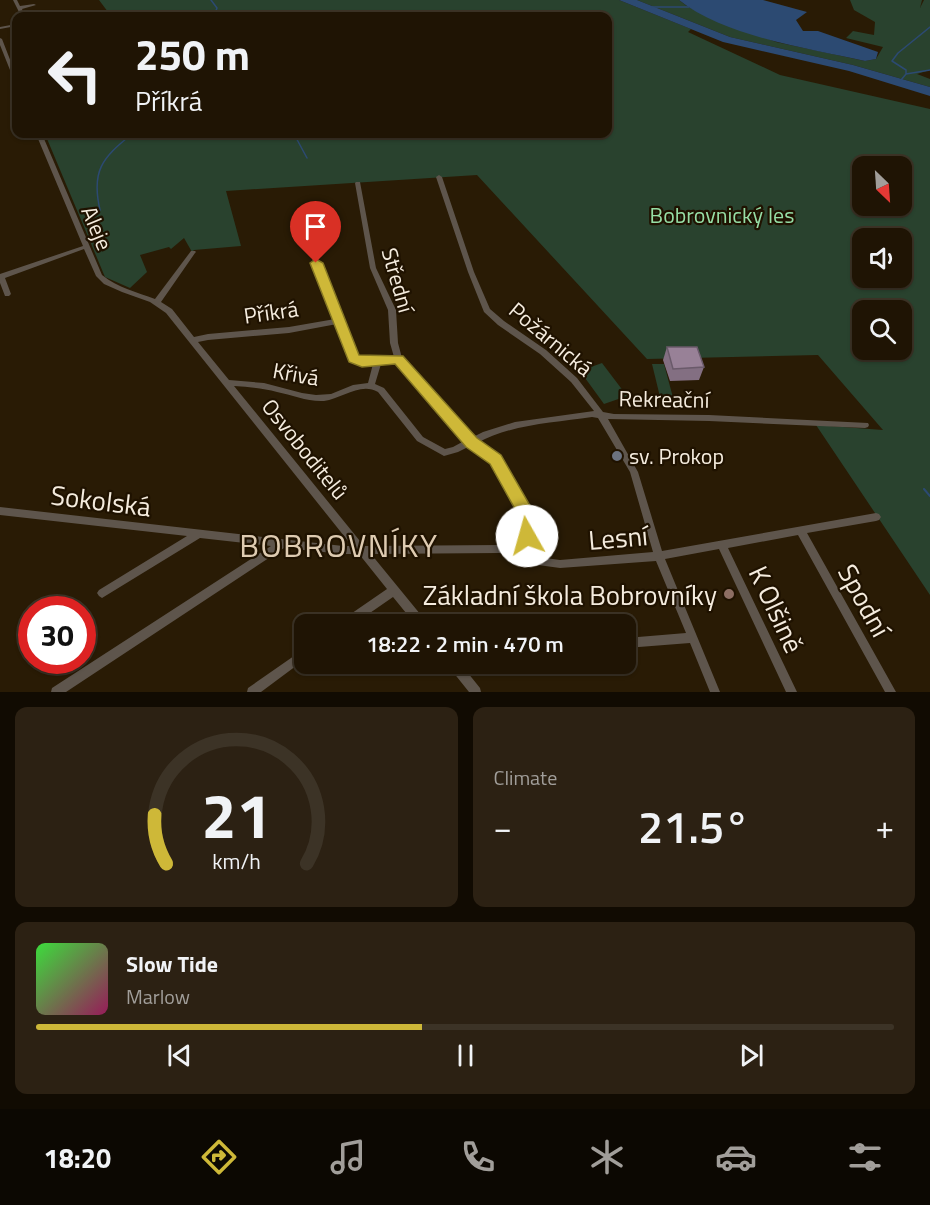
<!DOCTYPE html>
<meta charset="utf-8">
<style>
:root{--surface:#1f1404;--page:#2c2113;--text:#f1f3f6;--muted:#a19e9a;--line:#3c3326;--accent:#ceb838}
body{margin:0;font-family:"Titillium Web",sans-serif;background:var(--page);color:var(--text);height:100vh;display:flex;flex-direction:column;font-size:22px;white-space:nowrap}
*{box-sizing:border-box;margin:0}
p{font-size:20px;color:var(--muted)}
.icon{flex:none;width:33px;height:33px;fill:none;stroke:currentColor;stroke-width:2;stroke-linecap:round;stroke-linejoin:round}
.map{position:relative;height:692px;overflow:hidden}
.sheet{display:flex;flex-direction:column;gap:15px;padding:15px;background:#110b02;flex:1}
.sheet>*{flex:none}
.guide{position:absolute;left:12px;top:12px;width:600px;height:126px;border-radius:12px;box-shadow:0 2px 4px #0004,0 0 0 2px var(--line);background:#1f1404;color:var(--text);overflow:hidden}
.needle{width:39px;rotate:155deg}
.buttons{position:absolute;left:852px;top:156px;display:grid;gap:12px}
.buttons a{display:grid;place-items:center;width:60px;height:60px;border-radius:12px;background:var(--surface);box-shadow:0 2px 4px #0004,0 0 0 2px var(--line);font-size:30px}
.speed{position:absolute;left:18px;top:596px;display:flex;gap:12px;font-size:30px;font-weight:700;text-align:center}
.speed>*{display:grid;place-content:center;width:78px;height:78px;border-radius:50%;background:var(--surface);box-shadow:0 2px 4px #0004,0 0 0 2px var(--line);line-height:1}
.speed .limit{border:9px solid #d22;background:#fff;color:#111}
.pin{position:absolute;display:grid;place-items:center;width:51px;height:51px;color:#fff;margin:-62px -26px;border-radius:50% 50% 50% 0;rotate:-45deg;box-shadow:0 0 6px #0007}
.pin .icon{rotate:45deg}
.me{position:absolute;width:66px;margin:-33px;rotate:353deg;stroke-linejoin:round;filter:drop-shadow(0 0 4px #0008)}
.turn{display:flex;align-items:center;gap:21px;height:126px;padding:0 24px;font-size:27px}
.turn .icon{width:78px;height:78px;stroke-width:2.5}
.turn b{display:block;font-size:42px;line-height:51px}
.big{font-size:45px;font-weight:600;line-height:1.1}
.sheet .card{flex:1;display:flex;flex-direction:column;justify-content:center;gap:9px;min-width:0;padding:0 21px;border-radius:12px;background:var(--page)}
.sheet .dial{align-items:center;gap:0}
.dial svg{height:156px;overflow:visible;fill:none;stroke:var(--line);stroke-width:7;stroke-linecap:round;text-anchor:middle}
.dial text{fill:var(--text);stroke:none}
.song{display:flex;align-items:center;gap:18px}
.cover{width:72px;height:72px;border-radius:9px;background:linear-gradient(135deg,hsl(120 70% 55%),hsl(330 70% 35%))}
.played{height:6px;border-radius:3px;background:linear-gradient(90deg,var(--accent) 45%,var(--line) 45%)}
.keys{display:flex;justify-content:space-around;direction:ltr}
.heat{display:flex;justify-content:space-between;align-items:center;font-size:33px;direction:ltr}
.sheet .tiles{flex:1;display:grid;gap:15px;grid-template-columns:1fr 1fr}
.card:last-child{grid-column:span 2}
.trip{position:absolute;left:294px;top:614px;width:342px;height:60px;border-radius:12px;background:var(--surface);box-shadow:0 2px 4px #0004,0 0 0 2px var(--line);font-weight:600;line-height:60px;text-align:center}
.dock{display:flex;height:96px;justify-content:space-around;align-items:center;background:#0c0802;color:var(--muted)}
.dock .icon{width:42px;height:42px}
.dock .active{color:var(--accent)}
.dock b{font-size:27px;color:var(--text)}
.map>svg:first-child{display:block}
.green{fill:#29422e;fill-rule:evenodd}
.water{fill:#2c4a72}
.lines{fill:none;stroke-linecap:round;stroke-linejoin:round}
.stream-far1{stroke:#2c4a72;stroke-width:1.5}
.stream{stroke:#2c4a72;stroke-width:2}
.minor{fill:#5e554c;fill-rule:evenodd}
.wall{fill:#836f82}
.building{fill:#988197;stroke:#6a5a6a;stroke-width:1.5}
.route{fill:#ceb838;stroke:#867824;stroke-width:1.5}
.worship-dot{fill:#6b7280;stroke:#1f1200;stroke-width:2}
.education-dot{fill:#8d6e63;stroke:#1f1200;stroke-width:2}
.labels{text-anchor:middle;dominant-baseline:central;stroke-width:4.5;stroke-linejoin:round;paint-order:stroke}
.park-label{font-size:22px;fill:#96dea5;stroke:#1f1200}
.street-label{font-size:22px;fill:#f5ecde;stroke:#1f1200}
.poi-label{font-size:22px;fill:#f5ecde;stroke:#1f1200;text-anchor:start}
.near-street-label{font-size:27px;fill:#f5ecde;stroke:#1f1200}
.near-poi-label{font-size:27px;fill:#f5ecde;stroke:#1f1200;text-anchor:end}
.near-quarter-label{font-size:32px;letter-spacing:1.5px;fill:#decbb1;stroke:#1f1200}
</style>
<div class="map">
<svg width="930" height="692" viewBox="0 0 930 692">
<rect width="100%" height="100%" fill="#291b05"/>
<!-- green -->
<path class="green" d="M99 0H619L691 29 688 32 780 75 930 109V595L816 425 883 430 818 355 647 359 477 175 226 191 241 246 194 250 192 252 184 238 171 249 169 247 140 255 147 272 130 288 105 277 45 134 56 137 70 134H608V16H111ZM862 166H902V206H862ZM862 238H902V278H862ZM862 310H902V350H862Z
M637 0H679L688 7 776 42 865 61 876 59 883 47 846 38 853 31 874 35 875 22 854 10 850 0H922L920 8 924 0H930V70L917 74 930 79V87L853 65 730 37Z
M602 363 627 396 604 404 580 371Z
M652 364H664L675 405H662Z"/>
<!-- water -->
<path class="water" d="M619 0H637L730 37 853 65 930 87V96L849 71 723 42Z
M679 0H763L807 12 796 20 803 31H818L878 52 876 59 865 61C810 49 723 36 679 0Z"/>
<g class="lines">
<!-- stream-far1 -->
<path class="stream-far1" d="M211 0 217 8 214 16
M652 7H689
M906 74V70L892 61 898 53 930 27
M901 80 906 74 930 70
M294 134 307 158
M100 210C91 171 102 158 132 134"/>
<!-- stream -->
<path class="stream" d="M924 489 930 496"/>
<!-- minor -->
<path class="minor" d="M13 0H17L20 6 34 4 36 5 22 9 25 16H21Z
M16 24V26L0 29V27Z
M0 38 2 39 16 75V81L14 80 0 45Z
M36 134H42L102 275C118 288 137 292 155 299L191 251H195L196 252 195 253 161 302 172 309 194 337 208 334 289 327 335 319 317 277 310 251 313 249 316 251 323 277 359 358 370 359 394 357 390 343 388 310 370 268 355 183 356 182H360L376 268 396 310 398 343 402 358 471 438 483 432 515 422 594 411 571 382 540 354 498 325 484 312 468 272 436 177 439 175 442 177 474 272 490 309 504 321 546 350 577 378 603 412 614 414 709 415 868 423 869 425 868 427 865 428 709 421 608 419 638 472 662 551 876 513 879 514 881 517 879 520 876 521 807 533 896 692H885L798 535 728 548 797 692H786L719 549 665 559 720 692H710L690 643 626 648V638L686 633 656 561 560 568 538 565 500 553 371 554 425 620 426 624H415L393 597 354 624H341L342 620 387 589 359 554H343L284 548 66 692H51L52 688 271 546 200 538 102 598 99 596 97 593 99 590 187 536 0 515V507L343 546H352L166 313 150 302 122 292 104 284 96 276 84 249 5 278 11 294 9 296H5L0 283V274L83 246ZM337 324 353 362 373 364 368 383 353 385 331 394 316 395 302 393 264 383 229 380 198 342 208 340 289 333ZM396 362 464 441 453 447 445 449 423 437 384 388 375 384 381 364ZM234 386C249 387 263 388 277 392 292 395 308 402 324 401 342 399 360 382 378 392L417 441 444 456 458 452 470 446 492 463 519 507 525 525 514 549 500 545 364 546ZM592 417 598 418 630 472 653 552 560 560 538 557 522 552 535 525 526 503 498 457 477 443C512 424 553 423 592 417Z
M304 649V660L261 692H247L248 688Z
M448 663H460L480 688 481 692H469L449 667Z"/>
</g>
<!-- wall -->
<path class="wall" d="M667 347 704 367 699 380 670 381 663 360Z"/>
<!-- building -->
<path class="building" d="M667 347H697L704 367 673 369Z"/>
<!-- route -->
<path class="route" d="M316 259 323 263 359 355 403 356 477 438 501 455 536 516 538 525 533 541 527 543 521 541 518 536 521 525 520 518 490 464 466 447 395 364 362 367 349 362 310 263Z"/>
<!-- markers -->
<circle class="worship-dot" cx="617" cy="456" r="6"/>
<circle class="education-dot" cx="729" cy="594" r="6"/>
<g class="labels">
<!-- park labels -->
<g class="park-label">
<text x="722" y="215">Bobrovnický les</text>
</g>
<!-- street labels -->
<g class="street-label">
<text transform="translate(97 228) rotate(67)">Aleje</text>
<text transform="translate(398 280) rotate(74)">Střední</text>
<text transform="translate(271 312) rotate(-8)">Příkrá</text>
<text transform="translate(551 339) rotate(40)">Požárnická</text>
<text transform="translate(296 374) rotate(10)">Křivá</text>
<text transform="translate(664 399) rotate(1)">Rekreační</text>
<text transform="translate(305 449) rotate(51)">Osvoboditelů</text>
</g>
<!-- poi labels -->
<g class="poi-label">
<text x="629" y="456">sv. Prokop</text>
</g>
<!-- near-street labels -->
<g class="near-street-label">
<text transform="translate(101 500) rotate(7)">Sokolská</text>
<text transform="translate(618 537) rotate(-5)">Lesní</text>
<text transform="translate(865 600) rotate(61)">Spodní</text>
<text transform="translate(777 609) rotate(65)">K Olšině</text>
</g>
<!-- near-poi labels -->
<g class="near-poi-label">
<text x="717" y="594">Základní škola Bobrovníky</text>
</g>
<!-- near-quarter labels -->
<g class="near-quarter-label">
<text x="339" y="545">BOBROVNÍKY</text>
</g>
</g>
</svg>
<div class="buttons">
<a><svg class="needle" viewBox="-14 -14 28 28"><path d="M0-13l5 13h-10z" fill="#e53935"/><path d="M0 13l5-13h-10z" fill="#a19e9a"/></svg></a>
<a><svg class="icon" aria-label="sound" viewBox="0 0 24 24"><path d="M4 9h4l5-4v14l-5-4H4zM17 9q2 3 0 6"/></svg></a>
<a><svg class="icon" aria-label="search" viewBox="0 0 24 24"><circle cx="10" cy="10" r="6"/><path d="M15 15l6 6"/></svg></a>
</div>
<div class="speed"><div class="limit">30</div></div>
<div class="pin" style="left:316px;top:263px;background:#d93025"><svg class="icon" aria-label="arrive" viewBox="0 0 24 24"><path d="M6 21V4h12l-3 4 3 4H6"/></svg></div>
<svg class="me" style="left:527px;top:536px" viewBox="-20 -20 40 40"><circle r="19" fill="#fff"/><path d="M0-13L10 11 0 6-10 11z" fill="#ceb838"/></svg>
<div class="trip">18:22 · 2 min · 470 m</div>
<div class="guide">
<div class="turn"><svg class="icon" aria-label="left" viewBox="0 0 24 24"><path d="M17 20v-9H6M10 6l-5 5 5 5"/></svg><div><b>250 m</b>Příkrá</div></div>
</div>
</div>
<section class="sheet">
<div class="tiles">
<div class="card dial"><svg viewBox="0 0 100 80">
<path d="M14 69A42 42 0 1 1 86 69"/>
<path d="M14 69A42 42 0 0 1 8 44" stroke="#ceb838"/>
<text x="50" y="56" font-size="32" font-weight="700">21</text>
<text x="50" y="72" font-size="11">km/h</text>
</svg></div>
<div class="card"><p>Climate</p>
<div class="heat"><a>−</a><b class="big">21.5°</b><a>+</a></div>
</div>
<div class="card">
<div class="song"><i class="cover"></i><div><b>Slow Tide</b><p>Marlow</p></div></div>
<div class="played"></div>
<div class="keys"><svg class="icon" aria-label="previous" viewBox="0 0 24 24"><path d="M18 5L8 12l10 7zM5 5v14"/></svg><svg class="icon" aria-label="pause" viewBox="0 0 24 24"><path d="M8 5v14M16 5v14"/></svg><svg class="icon" aria-label="next" viewBox="0 0 24 24"><path d="M6 5l10 7-10 7zM19 5v14"/></svg></div>
</div>
</div>
</section>
<nav class="dock">
<b>18:20</b>
<svg class="icon active" aria-label="directions" viewBox="0 0 24 24"><path d="M12 3l9 9-9 9-9-9zM9 14v-3h6M13 9l2 2-2 2"/></svg>
<svg class="icon" aria-label="music" viewBox="0 0 24 24"><path d="M9 18V5l10-2v13"/><circle cx="6" cy="18" r="3"/><circle cx="16" cy="16" r="3"/></svg>
<svg class="icon" aria-label="phone" viewBox="0 0 24 24"><path d="M5 4h4l2 5-3 2q2 4 5 5l2-3 5 2v4C11 20 4 13 5 4z"/></svg>
<svg class="icon" aria-label="climate" viewBox="0 0 24 24"><path d="M12 3v18M4 7l16 10M4 17L20 7"/></svg>
<svg class="icon" aria-label="car" viewBox="0 0 24 24"><path d="M5 17H2v-5l4-1 3-4h7l3 4 3 1v5h-3M9 17h6M6 11h13"/><circle cx="7" cy="17" r="2"/><circle cx="17" cy="17" r="2"/></svg>
<svg class="icon" aria-label="filters" viewBox="0 0 24 24"><path d="M4 7h16M4 17h16"/><circle cx="9" cy="7" r="2"/><circle cx="15" cy="17" r="2"/></svg>
</nav>
